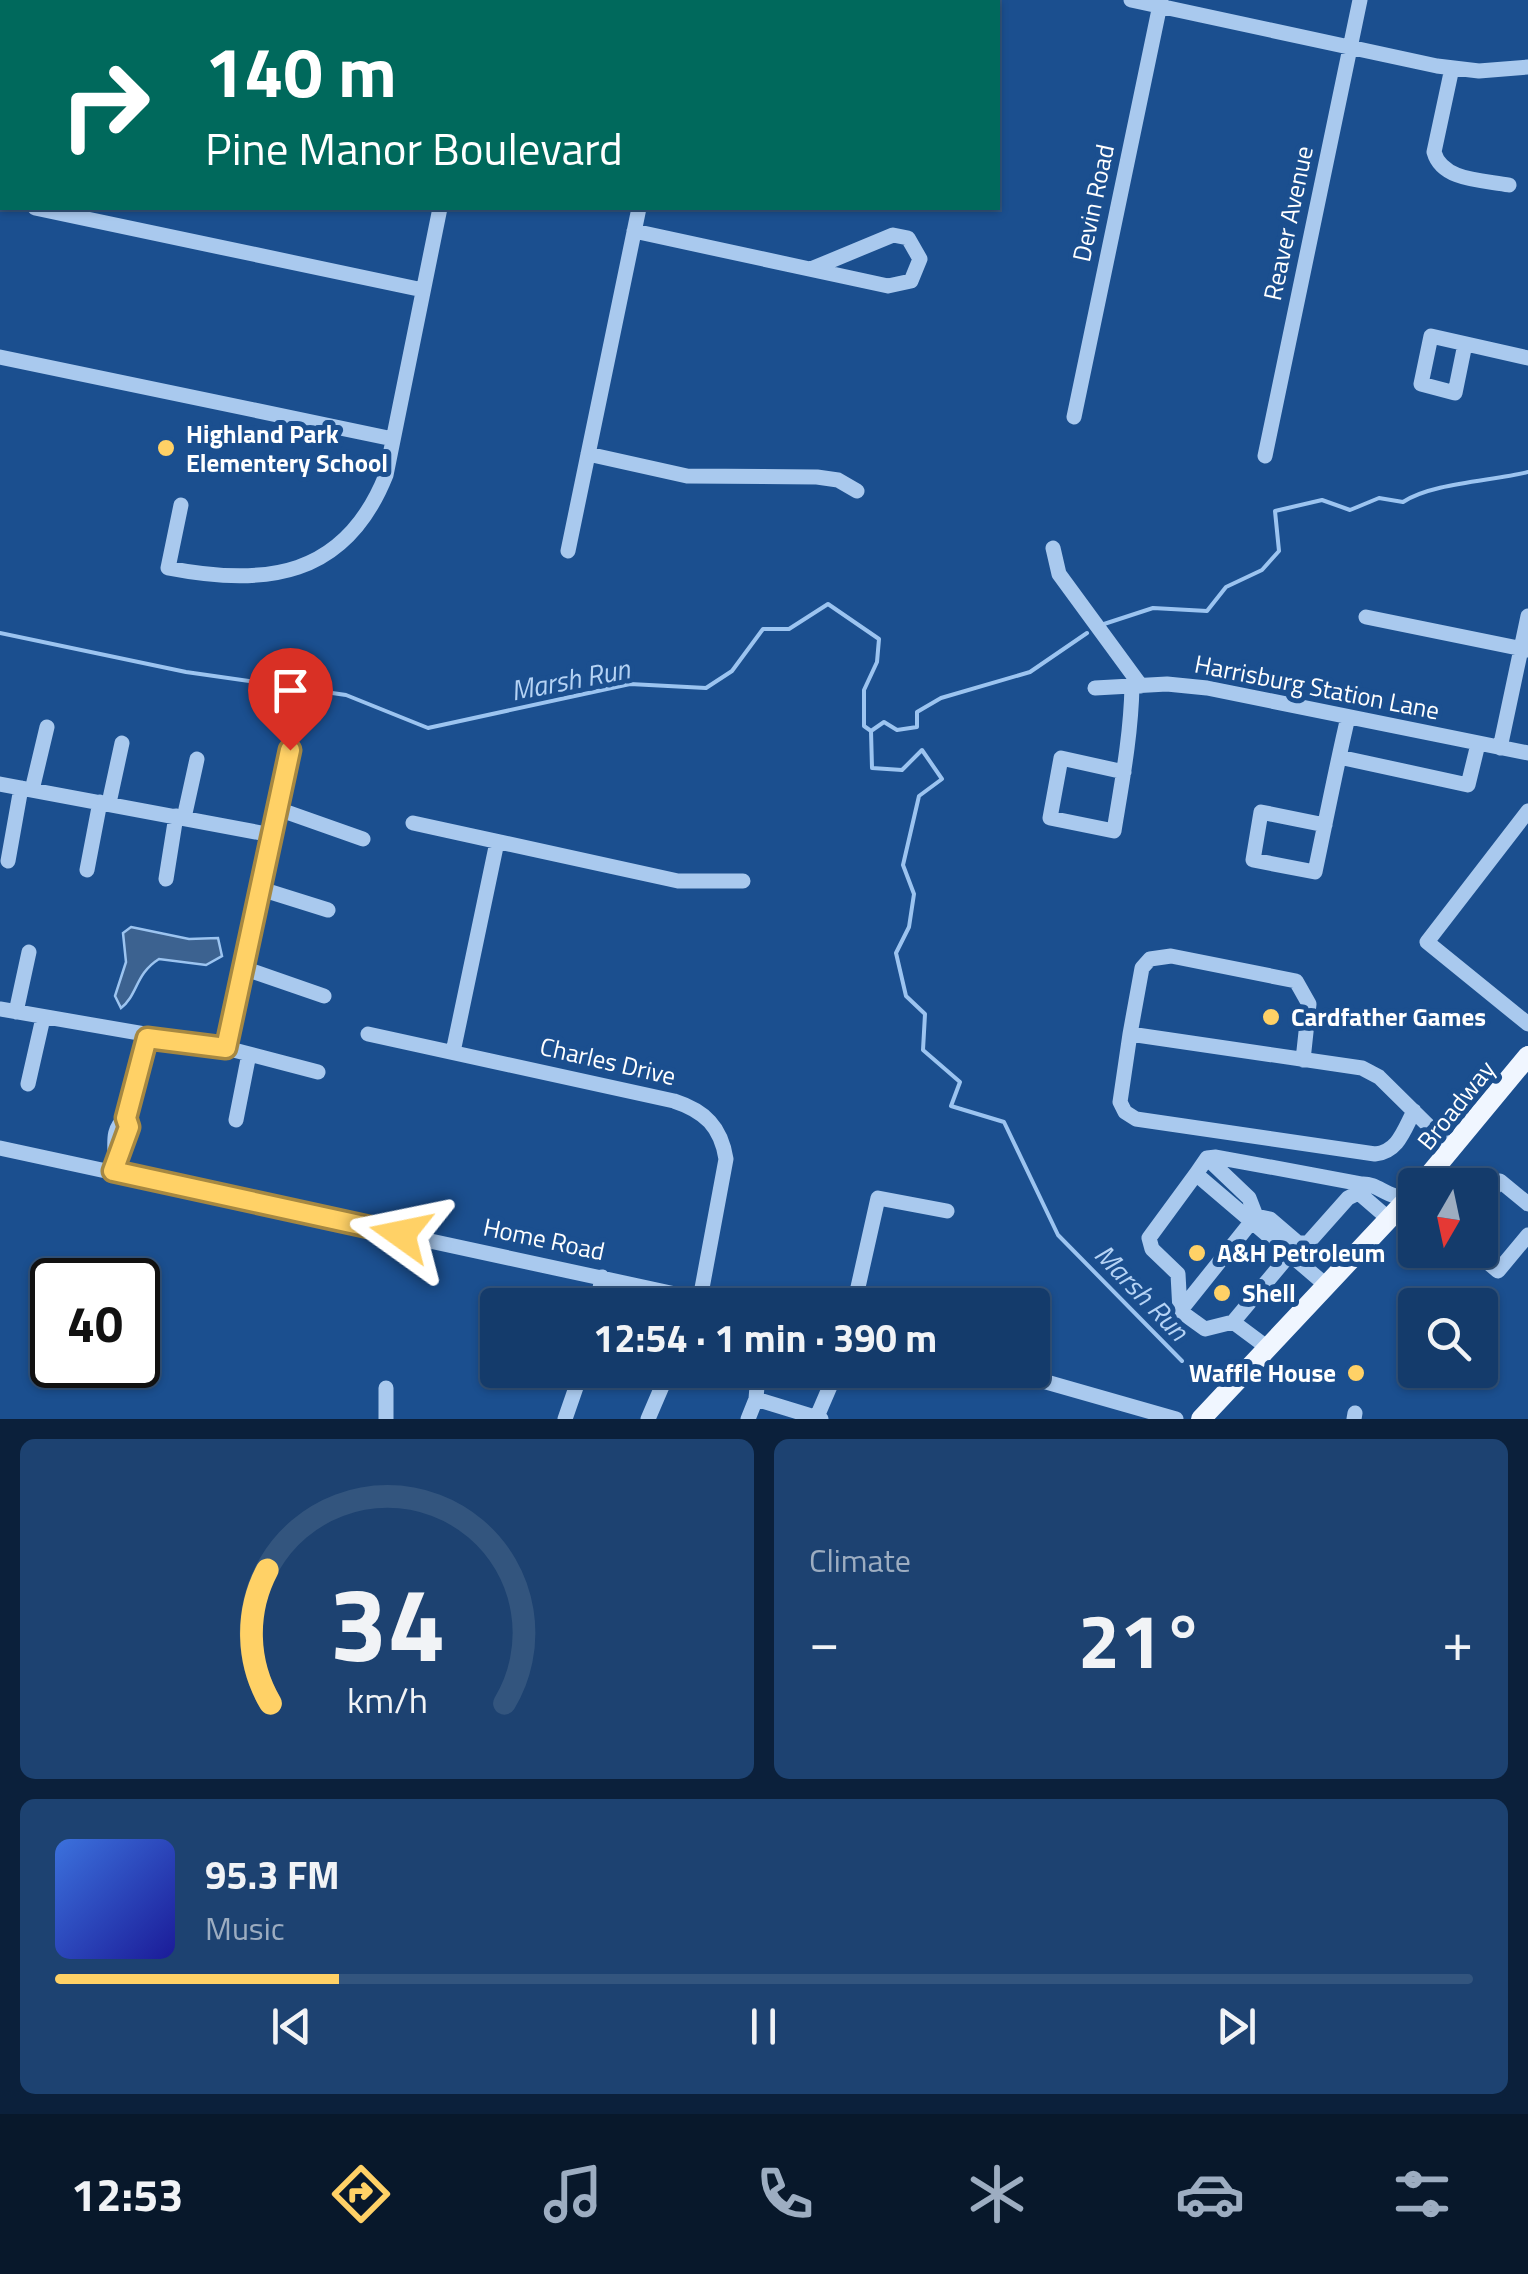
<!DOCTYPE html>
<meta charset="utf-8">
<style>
:root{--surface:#143b6b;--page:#1d4271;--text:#f1f3f6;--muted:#9dadc1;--line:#33557e;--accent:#ffd166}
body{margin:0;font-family:"Titillium Web",sans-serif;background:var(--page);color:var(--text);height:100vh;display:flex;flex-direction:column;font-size:38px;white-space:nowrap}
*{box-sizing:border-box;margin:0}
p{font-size:32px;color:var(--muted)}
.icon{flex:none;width:55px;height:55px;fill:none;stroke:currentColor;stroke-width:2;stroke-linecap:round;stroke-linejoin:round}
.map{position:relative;height:1419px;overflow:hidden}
.drawer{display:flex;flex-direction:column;gap:20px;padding:20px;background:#0b203b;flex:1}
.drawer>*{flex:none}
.top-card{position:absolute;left:0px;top:0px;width:1000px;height:210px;box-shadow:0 2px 8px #0004,0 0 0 2px var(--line);background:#00695c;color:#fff;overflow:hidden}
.needle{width:65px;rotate:189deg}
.buttons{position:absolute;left:1398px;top:1168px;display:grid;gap:20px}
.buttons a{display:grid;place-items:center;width:100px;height:100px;border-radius:10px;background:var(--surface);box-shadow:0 2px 8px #0004,0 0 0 2px var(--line);font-size:50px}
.speed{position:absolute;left:30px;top:1258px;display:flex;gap:20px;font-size:50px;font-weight:700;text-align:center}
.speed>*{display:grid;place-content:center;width:130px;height:130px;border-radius:50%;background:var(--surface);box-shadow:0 2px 8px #0004,0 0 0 2px var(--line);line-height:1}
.speed .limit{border:5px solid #111;border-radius:15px;background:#fff;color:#111}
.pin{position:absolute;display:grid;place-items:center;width:85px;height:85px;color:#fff;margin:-102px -42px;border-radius:50% 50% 50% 0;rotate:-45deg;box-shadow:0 0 10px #0007}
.pin .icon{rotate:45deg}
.me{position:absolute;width:110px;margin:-55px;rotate:282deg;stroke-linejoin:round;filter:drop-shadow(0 0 8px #0008)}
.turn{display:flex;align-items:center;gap:35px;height:210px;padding:0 40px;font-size:45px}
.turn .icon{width:130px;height:130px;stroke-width:2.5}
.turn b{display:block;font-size:70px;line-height:85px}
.big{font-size:75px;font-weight:700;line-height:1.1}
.drawer .card{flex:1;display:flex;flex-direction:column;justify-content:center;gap:15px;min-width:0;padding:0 35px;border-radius:15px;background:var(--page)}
.drawer .dial{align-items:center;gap:0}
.dial svg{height:260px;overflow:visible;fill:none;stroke:var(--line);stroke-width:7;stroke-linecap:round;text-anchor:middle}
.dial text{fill:var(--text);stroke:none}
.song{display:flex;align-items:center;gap:30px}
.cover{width:120px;height:120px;border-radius:15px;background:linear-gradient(135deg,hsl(220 70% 55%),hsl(240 70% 35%))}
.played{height:10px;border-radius:5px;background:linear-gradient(90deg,var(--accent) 20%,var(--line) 20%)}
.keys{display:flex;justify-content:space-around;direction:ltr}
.heat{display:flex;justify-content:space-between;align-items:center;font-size:55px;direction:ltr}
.drawer .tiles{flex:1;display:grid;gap:20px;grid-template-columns:1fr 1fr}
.card:last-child{grid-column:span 2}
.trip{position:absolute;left:480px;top:1288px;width:570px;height:100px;border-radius:10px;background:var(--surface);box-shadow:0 2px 8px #0004,0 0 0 2px var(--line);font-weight:700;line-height:100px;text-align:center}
.tabs{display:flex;height:160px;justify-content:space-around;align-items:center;background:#08182b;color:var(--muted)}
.tabs .icon{width:70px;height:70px}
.tabs .selected{color:var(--accent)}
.tabs b{font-size:45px;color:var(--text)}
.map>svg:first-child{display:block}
.water{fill:#3c6290;stroke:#9cc4f0;stroke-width:2.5}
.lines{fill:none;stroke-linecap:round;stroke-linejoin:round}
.stream{stroke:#9cc4f0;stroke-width:4}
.minor{stroke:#a9c9ee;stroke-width:15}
.major{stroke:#f0f6ff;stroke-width:20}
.route-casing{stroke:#a68842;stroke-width:25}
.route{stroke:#ffd166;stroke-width:18}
.poi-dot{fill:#ffd166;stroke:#1b4f8f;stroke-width:4}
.labels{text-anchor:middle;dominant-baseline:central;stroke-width:10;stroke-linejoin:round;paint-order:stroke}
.street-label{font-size:25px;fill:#fff;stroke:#1b4f8f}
.poi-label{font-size:25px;font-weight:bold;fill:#fff;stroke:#1b4f8f;text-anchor:start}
.water-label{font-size:28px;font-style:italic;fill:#b5d3f5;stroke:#1b4f8f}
</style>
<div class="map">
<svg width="1528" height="1419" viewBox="0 0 1528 1419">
<rect width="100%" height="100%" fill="#1b4f8f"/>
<!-- water -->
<path class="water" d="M131 927 189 939 218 938 222 956 206 965 159 959C135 974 138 995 121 1008L115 996 126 962 123 933Z"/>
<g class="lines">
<!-- stream -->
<path class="stream" d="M1104 624 1153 608 1207 611 1226 587 1262 570 1279 551 1275 511 1322 500 1350 510 1379 498 1403 502C1431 483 1492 481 1528 472
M0 633 186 672 346 695 428 728 630 684 706 688 732 671 763 629H789L828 604 879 639 877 662 864 690V726L871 731 872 768 902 770 922 750 942 779 919 796 903 865 914 894 909 927 896 953 906 996 925 1014 923 1050 960 1082 951 1106 1004 1122 1058 1235 1182 1361
M871 731 884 722 897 730 917 727V712L941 698 1030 672 1087 633"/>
<!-- minor -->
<path class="minor" d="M59 0 66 2
M1131 0 1437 66 1479 71 1528 67
M83 2 84 0
M285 2V0
M483 2 484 0
M684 2V0
M970 2 979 0
M1452 68 1434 152C1442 181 1483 180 1509 185
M0 200 2 201
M35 208 423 290
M634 231 888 286 911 281 920 259 908 238 893 235 811 269
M1465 344 1455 393 1421 384 1431 336 1528 358
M0 357 393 439
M1074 417 1161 0
M588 454 687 476 817 477 838 480 857 491
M1265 456 1360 0
M181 505 168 568C265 587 345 578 386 475L440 208
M1053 548 1059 574 1141 686
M568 551 639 208
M1366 617 1528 650
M1095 688 1167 684 1207 688 1528 753
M1500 748 1528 616
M1339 757 1468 785 1478 744
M1124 772 1061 758 1050 818 1114 831C1122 782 1131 735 1132 686
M0 784 272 835
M32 790 47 727
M109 803 122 743
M278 809 363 839
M1528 811 1427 942 1528 1024
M184 818 197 759
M413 823 678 881H743
M1325 825 1261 812 1253 860 1315 872C1326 820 1336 768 1348 717
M8 861 21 788
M87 870 100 802
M166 879 176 816
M261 889 328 910
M243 968 324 996
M0 1009 226 1048 318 1072
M16 1012 29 952
M368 1034 674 1101C705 1111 721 1127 726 1159L700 1299
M1130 1034 1142 968 1150 959 1171 956 1296 981 1309 1004 1303 1060
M226 1048 290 750
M453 1052 497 842
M28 1084 43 1018
M1414 1111C1404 1130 1398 1152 1375 1154L1136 1119 1125 1112 1120 1102 1130 1034 1362 1068 1379 1077 1452 1149
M236 1120 249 1054
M0 1148 726 1305
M116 1157C126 1147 131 1132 126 1118L147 1038
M1207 1158 1249 1198 1256 1216
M115 1162C116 1146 110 1130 126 1118
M1437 1167 1457 1185
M1196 1174 1207 1158 1216 1157 1362 1184
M1480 1204 1500 1181 1528 1204
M1389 1219 1360 1194 1362 1184C1378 1183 1389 1200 1409 1197
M1473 1250 1498 1271 1528 1235
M597 1305 602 1277
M854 1305 878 1198 947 1211
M1180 1311 1256 1216 1270 1219 1298 1243H1308L1348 1198 1360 1192
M1233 1322 1290 1254
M1268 1348 1233 1322 1205 1329 1180 1311 1178 1274 1152 1249 1149 1238 1196 1174 1327 1286
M735 1370 757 1386 756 1399
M1004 1370 1176 1419
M386 1419V1388
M565 1419 582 1370
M648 1419 669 1370
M748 1419 756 1399 821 1419
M816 1419 837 1370
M1354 1419 1355 1413"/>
<!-- major -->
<path class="major" d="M1421 1185 1528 1056
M1201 1419 1415 1191"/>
</g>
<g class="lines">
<!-- route casing -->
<g class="route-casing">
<path id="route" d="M290 750 226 1048 147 1038 126 1118 129 1127 113 1171 401 1234"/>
</g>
<!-- route -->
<use href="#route" class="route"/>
</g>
<!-- markers -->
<g class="poi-dot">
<circle cx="166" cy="448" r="10"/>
<circle cx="1271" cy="1017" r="10"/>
<circle cx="1197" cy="1253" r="10"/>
<circle cx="1222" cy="1293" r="10"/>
<circle cx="1356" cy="1373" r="10"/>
</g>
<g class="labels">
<!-- street labels -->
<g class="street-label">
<text transform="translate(1093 203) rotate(-78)">Devin Road</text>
<text transform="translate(1288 223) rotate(-78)">Reaver Avenue</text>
<text transform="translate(1317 687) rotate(11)">Harrisburg Station Lane</text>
<text transform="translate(608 1061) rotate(13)">Charles Drive</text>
<text transform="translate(1456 1105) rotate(-51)">Broadway</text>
<text transform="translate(544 1239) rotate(12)">Home Road</text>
</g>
<!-- poi labels -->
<g class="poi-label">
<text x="186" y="434">Highland Park<tspan x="186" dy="29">Elementery School</tspan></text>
<text x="1291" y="1017">Cardfather Games</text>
<text x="1217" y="1253">A&amp;H Petroleum</text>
<text x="1242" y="1293">Shell</text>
<text x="1336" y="1373" text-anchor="end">Waffle House</text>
</g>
<!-- water labels -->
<g class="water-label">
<text transform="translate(570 679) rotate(-11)">Marsh Run</text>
<text transform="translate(1142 1292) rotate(46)">Marsh Run</text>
</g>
</g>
</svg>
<div class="buttons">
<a><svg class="needle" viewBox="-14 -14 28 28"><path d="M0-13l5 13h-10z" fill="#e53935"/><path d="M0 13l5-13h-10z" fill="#9dadc1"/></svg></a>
<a><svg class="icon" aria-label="search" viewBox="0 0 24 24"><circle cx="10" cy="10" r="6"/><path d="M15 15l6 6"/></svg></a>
</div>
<div class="speed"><div class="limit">40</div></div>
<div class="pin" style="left:290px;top:750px;background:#d93025"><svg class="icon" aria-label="arrive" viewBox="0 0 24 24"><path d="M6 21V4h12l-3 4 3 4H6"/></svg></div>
<svg class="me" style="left:401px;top:1234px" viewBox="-20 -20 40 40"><path d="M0-17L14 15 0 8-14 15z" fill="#ffd166" stroke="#fff" stroke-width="4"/></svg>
<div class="trip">12:54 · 1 min · 390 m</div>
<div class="top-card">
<div class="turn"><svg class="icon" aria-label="right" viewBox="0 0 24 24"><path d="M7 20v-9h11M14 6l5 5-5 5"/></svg><div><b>140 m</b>Pine Manor Boulevard</div></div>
</div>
</div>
<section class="drawer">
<div class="tiles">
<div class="card dial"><svg viewBox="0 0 100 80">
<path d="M14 69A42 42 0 1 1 86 69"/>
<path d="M14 69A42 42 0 0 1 13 28" stroke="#ffd166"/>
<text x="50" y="56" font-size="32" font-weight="700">34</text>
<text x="50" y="72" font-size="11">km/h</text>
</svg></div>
<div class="card"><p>Climate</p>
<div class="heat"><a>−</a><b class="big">21°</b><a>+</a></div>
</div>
<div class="card">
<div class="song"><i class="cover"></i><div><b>95.3 FM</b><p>Music</p></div></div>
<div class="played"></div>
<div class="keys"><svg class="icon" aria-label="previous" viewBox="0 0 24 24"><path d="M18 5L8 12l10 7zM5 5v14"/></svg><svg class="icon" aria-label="pause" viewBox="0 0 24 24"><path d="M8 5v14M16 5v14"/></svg><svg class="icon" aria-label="next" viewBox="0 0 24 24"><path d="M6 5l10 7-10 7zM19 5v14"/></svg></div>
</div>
</div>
</section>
<nav class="tabs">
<b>12:53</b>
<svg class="icon selected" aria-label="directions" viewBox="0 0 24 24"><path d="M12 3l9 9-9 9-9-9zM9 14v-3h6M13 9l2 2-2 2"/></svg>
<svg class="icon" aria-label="music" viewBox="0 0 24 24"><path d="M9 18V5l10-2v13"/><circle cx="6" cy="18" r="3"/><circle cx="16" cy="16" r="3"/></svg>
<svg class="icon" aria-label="phone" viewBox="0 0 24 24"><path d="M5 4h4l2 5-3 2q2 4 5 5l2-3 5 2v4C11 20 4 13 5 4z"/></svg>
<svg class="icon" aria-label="climate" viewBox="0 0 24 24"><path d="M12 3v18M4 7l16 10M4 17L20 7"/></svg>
<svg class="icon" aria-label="car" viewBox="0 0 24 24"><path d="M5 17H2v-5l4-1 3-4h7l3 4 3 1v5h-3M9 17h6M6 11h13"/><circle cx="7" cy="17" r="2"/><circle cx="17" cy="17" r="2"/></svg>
<svg class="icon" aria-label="filters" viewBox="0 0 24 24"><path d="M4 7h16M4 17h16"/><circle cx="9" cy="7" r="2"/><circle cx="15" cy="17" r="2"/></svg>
</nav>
